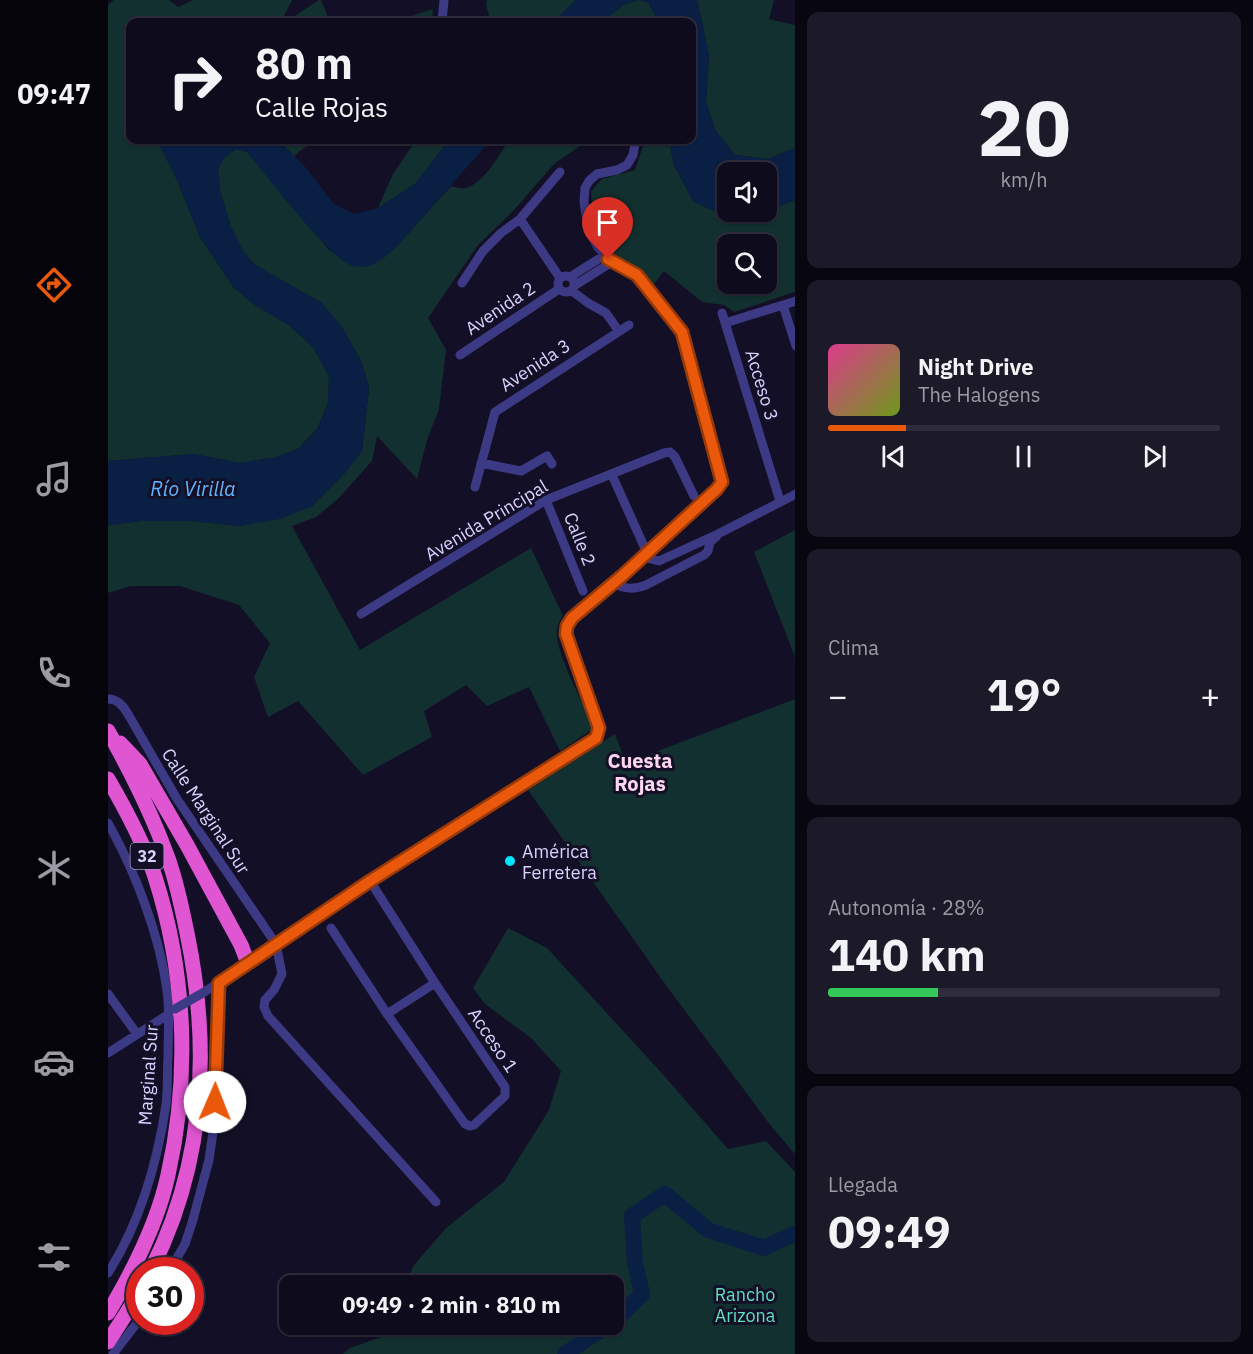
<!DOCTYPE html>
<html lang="es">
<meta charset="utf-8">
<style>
:root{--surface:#0e0b1c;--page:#1c1929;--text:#f1f3f6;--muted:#9b9ba3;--line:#2e2b3b;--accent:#ea580c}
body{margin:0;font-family:"IBM Plex Sans",sans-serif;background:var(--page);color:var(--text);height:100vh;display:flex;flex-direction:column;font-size:22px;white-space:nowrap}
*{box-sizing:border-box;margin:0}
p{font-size:20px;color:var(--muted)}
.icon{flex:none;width:33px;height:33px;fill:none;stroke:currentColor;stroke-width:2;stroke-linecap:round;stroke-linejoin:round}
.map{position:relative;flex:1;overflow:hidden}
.side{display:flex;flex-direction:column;gap:12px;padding:12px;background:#08060f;width:458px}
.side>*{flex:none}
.top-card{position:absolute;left:18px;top:18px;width:570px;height:126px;border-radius:12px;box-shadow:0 2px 4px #0004,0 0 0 2px var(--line);background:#0e0b1c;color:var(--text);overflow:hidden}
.fabs{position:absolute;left:609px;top:162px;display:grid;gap:12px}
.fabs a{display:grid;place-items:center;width:60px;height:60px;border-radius:12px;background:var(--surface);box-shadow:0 2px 4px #0004,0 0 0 2px var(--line);font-size:30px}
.speed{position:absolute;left:18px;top:1257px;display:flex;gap:12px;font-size:30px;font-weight:700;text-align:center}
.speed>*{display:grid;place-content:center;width:78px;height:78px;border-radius:50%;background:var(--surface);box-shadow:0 2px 4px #0004,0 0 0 2px var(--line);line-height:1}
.speed .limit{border:9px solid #d22;background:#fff;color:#111}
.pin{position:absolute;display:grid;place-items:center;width:51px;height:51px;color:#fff;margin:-62px -26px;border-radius:50% 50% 50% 0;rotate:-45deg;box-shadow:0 0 6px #0007}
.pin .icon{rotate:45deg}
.me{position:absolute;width:66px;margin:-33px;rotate:1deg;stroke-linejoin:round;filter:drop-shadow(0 0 4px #0008)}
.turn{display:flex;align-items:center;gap:21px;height:126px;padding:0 30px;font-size:27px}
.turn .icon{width:78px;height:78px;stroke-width:2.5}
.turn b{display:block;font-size:42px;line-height:51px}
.big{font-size:45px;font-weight:700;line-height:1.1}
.side .card{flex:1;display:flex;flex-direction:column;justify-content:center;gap:9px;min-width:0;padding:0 21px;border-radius:12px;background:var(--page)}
.side .dial{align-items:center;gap:0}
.dial b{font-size:78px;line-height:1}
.song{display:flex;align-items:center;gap:18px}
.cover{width:72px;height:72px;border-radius:9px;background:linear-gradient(135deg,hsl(330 70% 55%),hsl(80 70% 35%))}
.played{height:6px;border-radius:3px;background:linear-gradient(90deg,var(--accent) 20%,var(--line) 20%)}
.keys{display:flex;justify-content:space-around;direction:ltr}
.heat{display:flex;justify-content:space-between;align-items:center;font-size:33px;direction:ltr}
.charge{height:9px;border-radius:4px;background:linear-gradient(90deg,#34c759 28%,var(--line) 0)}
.trip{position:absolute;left:171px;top:1275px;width:345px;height:60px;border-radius:12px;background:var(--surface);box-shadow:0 2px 4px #0004,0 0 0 2px var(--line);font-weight:700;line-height:60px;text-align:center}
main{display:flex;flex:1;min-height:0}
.menu{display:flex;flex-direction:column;width:108px;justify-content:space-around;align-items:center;background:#06040b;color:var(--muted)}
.menu .icon{width:42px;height:42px}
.menu .current{color:var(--accent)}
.menu b{font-size:27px;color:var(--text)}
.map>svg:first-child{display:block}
.green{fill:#12302f;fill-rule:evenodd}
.water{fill:#0a1f44}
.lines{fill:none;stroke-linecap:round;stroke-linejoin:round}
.river{stroke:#0a1f44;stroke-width:16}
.minor{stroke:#3d3a85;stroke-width:9}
.trunk{stroke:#e055d1;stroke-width:15}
.minor-bridge{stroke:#3d3a85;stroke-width:9}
.route-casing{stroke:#983908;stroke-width:15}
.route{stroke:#ea580c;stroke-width:10}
.poi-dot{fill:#00e5ff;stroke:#130f26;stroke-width:2}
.labels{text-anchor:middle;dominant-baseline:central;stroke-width:6;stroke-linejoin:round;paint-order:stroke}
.shield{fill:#130f26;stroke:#9e99be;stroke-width:1.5}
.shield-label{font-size:16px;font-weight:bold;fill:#d9d4ff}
.street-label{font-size:18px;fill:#d9d4ff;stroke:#130f26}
.poi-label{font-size:18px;fill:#d9d4ff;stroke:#130f26;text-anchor:start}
.park-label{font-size:18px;fill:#5fe0c0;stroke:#130f26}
.water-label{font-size:20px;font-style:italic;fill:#62b6ff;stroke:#130f26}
.neighbourhood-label{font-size:20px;font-weight:bold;fill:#ffd6f0;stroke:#130f26}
</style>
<main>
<nav class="menu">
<b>09:47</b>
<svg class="icon current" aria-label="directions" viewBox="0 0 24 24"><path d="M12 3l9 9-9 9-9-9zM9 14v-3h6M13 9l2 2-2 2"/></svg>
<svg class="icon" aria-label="music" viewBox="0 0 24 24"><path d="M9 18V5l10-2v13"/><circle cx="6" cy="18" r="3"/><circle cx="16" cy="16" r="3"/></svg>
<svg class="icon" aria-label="phone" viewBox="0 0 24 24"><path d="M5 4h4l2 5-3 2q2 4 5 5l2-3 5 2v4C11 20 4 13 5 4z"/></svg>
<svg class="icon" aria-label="climate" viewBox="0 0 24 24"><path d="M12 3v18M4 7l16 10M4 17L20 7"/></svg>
<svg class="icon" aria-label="car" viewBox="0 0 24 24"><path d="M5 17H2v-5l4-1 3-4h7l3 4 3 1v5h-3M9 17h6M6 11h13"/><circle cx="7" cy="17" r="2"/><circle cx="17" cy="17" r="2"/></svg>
<svg class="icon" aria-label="filters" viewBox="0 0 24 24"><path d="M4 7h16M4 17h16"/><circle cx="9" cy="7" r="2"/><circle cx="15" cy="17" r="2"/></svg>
</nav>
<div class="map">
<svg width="688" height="1354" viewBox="0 0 688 1354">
<rect width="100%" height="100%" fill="#130f26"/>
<!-- green -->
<path class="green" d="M6 0H61L70 7 85 0H184L173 22H22V140H49L68 178 92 237 126 288 147 305 182 326 205 347 221 376 220 403 209 429 190 449 168 457 132 463 85 454 0 461V5Z
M211 0H213L222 22H183L185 17Z
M379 0H468L445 22H383L378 5Z
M530 0 540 2 551 22H493L517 4Z
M589 0H666L661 19 687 25V148L660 159 627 155 607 130 598 101 601 55Z
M325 9 324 22H285Z
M170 140H206L186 156Z
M308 140H341L307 184 270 208 285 174Z
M401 140H481L447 163 406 210 370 245 320 318 338 350 331 409 319 440 309 479 269 436 264 461 230 499 208 517 184 526 252 650 423 548 455 616C450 623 448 628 449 637 452 662 476 704 486 728L452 751 421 687 379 706 358 685 316 711 324 737 255 775 190 701 160 717 146 677 162 643 131 605 72 586H23L0 593V525L33 521H83L132 526 203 507 235 475 254 451 261 388 254 363 235 329 214 303 147 265 135 251 123 227 112 191 110 170 115 158 128 149 139 152 222 251 273 260 289 246 343 186C347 187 354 189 358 188 376 183 392 154 401 140Z
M537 140H561L566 165 585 201 615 215 644 216 687 200V292L626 312 616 305 594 302 556 271 545 285 535 272 501 251 484 209 483 191 494 179 527 170ZM620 244H658V284H620Z
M687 530V657L646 552Z
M687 699V1154L663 1126 560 988 420 790 507 734 518 763Z
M400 928 439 948 551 1070 620 1149 658 1141 687 1172V1354H235L242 1348 276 1336 281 1325 506 1324V1286L297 1285 306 1265 338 1228 396 1182 441 1110 453 1071 423 1038 377 1004 365 988Z"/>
<!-- water -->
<path class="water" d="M468 0H530L517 4 493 22H445Z
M532 0H589L601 55 598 101 607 130 627 155 660 159 687 148V200L659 211 658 172H620V212H656L644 216 615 215 585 201 566 164 561 140H584V22H551L541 3Z
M49 140H170L199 169 225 203 246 214 270 208 307 184 341 140H383L289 246C277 257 263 271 245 266 222 260 158 174 139 152L128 149 116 158 110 170 112 191 123 227 135 251 147 265 214 303 235 329 254 363 261 388 254 451 235 475 203 507 172 519 132 526 83 521H33L0 525V461L85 454 132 463 168 457 190 449 209 430 220 403 221 376 205 347 182 326 147 305 126 288 92 237 68 178Z"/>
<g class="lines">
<!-- river -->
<path class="river" d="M506 1322 534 1294 527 1262 524 1216 557 1194 600 1230 656 1248 688 1233
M457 1354 501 1324"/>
<!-- minor -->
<path class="minor" d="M334 22 336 0
M412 219 452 278
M450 284a8 8 0 1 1 16 0a8 8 0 1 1-16 0Z
M462 277 497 255
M354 283 375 251 393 233 412 219 452 172
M466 286 504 262
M464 291 480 303 498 313 510 330
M675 305 688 301
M614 313 672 501
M617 323 675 305 688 346
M352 355 451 289
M373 463 413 471 439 456 444 464
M504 475 539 553
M367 487 387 412 521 325
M438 500 475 591
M535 557 551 561 610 534 688 494
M505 583C517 589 525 590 538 585L596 555 600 551 602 542 609 536
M253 614 438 500 556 453 562 452 567 457 586 496
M0 699C10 699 15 706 20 714L69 799 168 944 174 974 166 990 157 1000 156 1007 160 1016 328 1202
M0 823C27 871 52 936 59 991 62 1012 60 1034 60 1055 59 1072 60 1089 58 1105 49 1164 32 1223 0 1273
M223 928 279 1014 357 1124 362 1126 366 1125 397 1096V1087L327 983 262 881
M98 991 262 881 482 743C487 738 490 736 491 728L458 634 459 626 464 618 514 576 609 489 614 482 574 332 529 275 500 259 489 246 480 229 476 202 477 188 481 181 489 174 509 170 519 165 525 155 527 144
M0 994 29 1034
M279 1014 327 983
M0 1053 64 1012
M62 1270 77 1244 84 1223 101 1160 106 1125 111 983
M5 1354 32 1319"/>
<!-- trunk -->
<path class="trunk" d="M0 731C23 772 44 814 60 858 69 883 74 908 79 933 103 1049 97 1163 43 1270
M12 743 32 764 79 845 133 945 140 963
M0 779C18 810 36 843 47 877 78 974 82 1077 60 1175 50 1221 24 1273 0 1313
M0 1342 32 1292"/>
<!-- minor-bridge -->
<path class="minor-bridge" d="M67 1009 98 991"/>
</g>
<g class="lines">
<!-- route casing -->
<g class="route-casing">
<path id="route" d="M107 1102 111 983 262 881 488 738 491 728 458 634 459 626 464 618 514 576 609 489 614 482 574 332 529 275 500 259"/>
</g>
<!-- route -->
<use href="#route" class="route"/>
</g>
<!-- markers -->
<circle class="poi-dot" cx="402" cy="861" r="6"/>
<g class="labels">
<!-- shield labels -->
<rect class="shield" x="22.5" y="843" width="33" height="26" rx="4.5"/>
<g class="shield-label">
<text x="39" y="856">32</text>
</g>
<!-- street labels -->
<g class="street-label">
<text transform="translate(392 308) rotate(-34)">Avenida 2</text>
<text transform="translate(427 365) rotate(-33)">Avenida 3</text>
<text transform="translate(654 385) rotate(73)">Acceso 3</text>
<text transform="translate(378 520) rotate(-31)">Avenida Principal</text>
<text transform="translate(472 539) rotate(68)">Calle 2</text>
<text transform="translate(98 811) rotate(57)">Calle Marginal Sur</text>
<text transform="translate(385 1040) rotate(56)">Acceso 1</text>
<text transform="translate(40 1075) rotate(-86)">Marginal Sur</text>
</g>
<!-- poi labels -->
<g class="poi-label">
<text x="414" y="851">América<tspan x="414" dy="21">Ferretera</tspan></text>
</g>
<!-- park labels -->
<g class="park-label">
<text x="637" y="1294">Rancho<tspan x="637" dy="21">Arizona</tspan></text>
</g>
<!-- water labels -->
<g class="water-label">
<text x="85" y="488">Río Virilla</text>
</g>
<!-- neighbourhood labels -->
<g class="neighbourhood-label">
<text x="532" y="760">Cuesta<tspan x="532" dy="23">Rojas</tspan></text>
</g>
</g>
</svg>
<div class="fabs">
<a><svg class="icon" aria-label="sound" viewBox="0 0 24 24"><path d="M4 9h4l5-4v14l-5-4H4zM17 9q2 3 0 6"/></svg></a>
<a><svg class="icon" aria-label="search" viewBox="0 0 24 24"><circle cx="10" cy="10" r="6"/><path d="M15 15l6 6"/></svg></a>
</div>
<div class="speed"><div class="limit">30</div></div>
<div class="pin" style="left:500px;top:259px;background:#d93025"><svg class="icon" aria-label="arrive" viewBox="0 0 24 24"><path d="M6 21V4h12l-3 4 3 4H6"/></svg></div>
<svg class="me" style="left:107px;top:1102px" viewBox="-20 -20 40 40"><circle r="19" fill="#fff"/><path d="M0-13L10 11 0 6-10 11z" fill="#ea580c"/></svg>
<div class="trip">09:49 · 2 min · 810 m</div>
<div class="top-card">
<div class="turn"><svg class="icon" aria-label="right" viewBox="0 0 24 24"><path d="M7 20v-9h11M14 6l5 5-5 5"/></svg><div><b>80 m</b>Calle Rojas</div></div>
</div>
</div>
<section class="side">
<div class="card dial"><b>20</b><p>km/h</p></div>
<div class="card">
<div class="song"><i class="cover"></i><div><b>Night Drive</b><p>The Halogens</p></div></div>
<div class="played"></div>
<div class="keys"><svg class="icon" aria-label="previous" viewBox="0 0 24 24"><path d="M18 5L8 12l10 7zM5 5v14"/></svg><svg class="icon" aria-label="pause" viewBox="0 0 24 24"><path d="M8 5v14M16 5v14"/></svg><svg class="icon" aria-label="next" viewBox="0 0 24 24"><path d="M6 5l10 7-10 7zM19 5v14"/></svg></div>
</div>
<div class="card"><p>Clima</p>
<div class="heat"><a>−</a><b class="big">19°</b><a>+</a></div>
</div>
<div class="card"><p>Autonomía · 28%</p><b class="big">140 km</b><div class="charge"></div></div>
<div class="card"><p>Llegada</p><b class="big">09:49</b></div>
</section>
</main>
